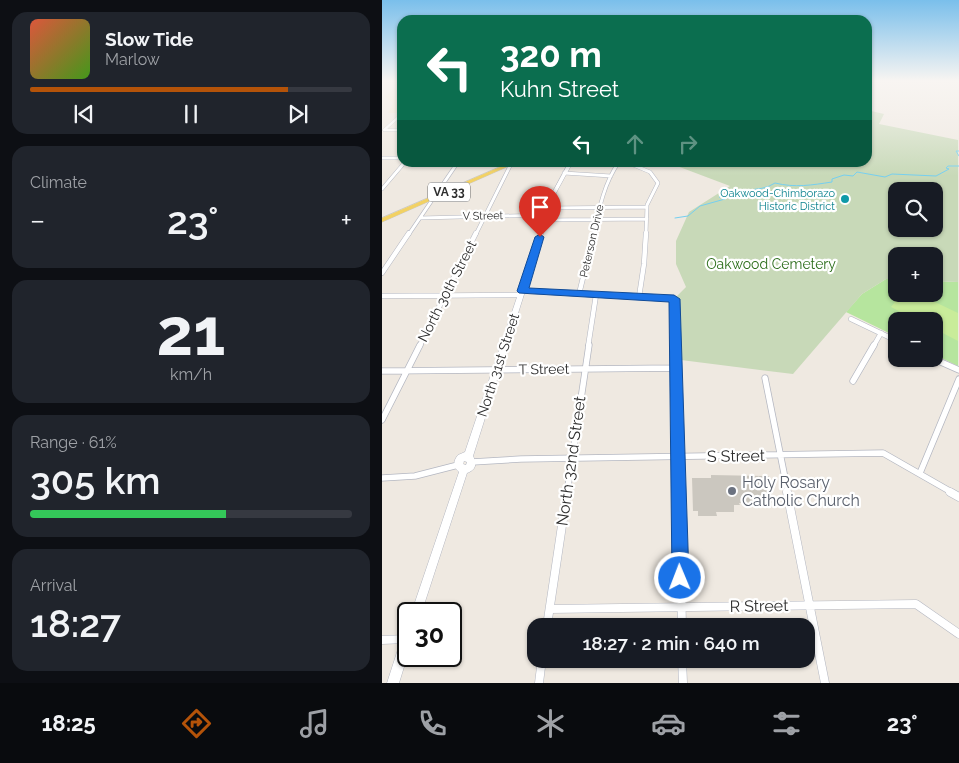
<!DOCTYPE html>
<meta charset="utf-8">
<style>
:root{--surface:#171b24;--page:#20242c;--text:#f1f3f6;--muted:#9ea1a6;--line:#363941;--accent:#b45309}
body{margin:0;font-family:Raleway,sans-serif;background:var(--page);color:var(--text);height:100vh;display:flex;flex-direction:column;font-size:19px;white-space:nowrap}
*{box-sizing:border-box;margin:0}
p{font-size:16px;color:var(--muted)}
.icon{flex:none;width:28px;height:28px;fill:none;stroke:currentColor;stroke-width:2;stroke-linecap:round;stroke-linejoin:round}
.map{position:relative;flex:1;overflow:hidden}
.sheet{display:flex;flex-direction:column;gap:12px;padding:12px;background:#0d0f14;width:382px}
.sheet>*{flex:none}
.guide{position:absolute;left:15px;top:15px;width:475px;height:152px;border-radius:15px;box-shadow:0 1px 4px #0004;background:#0b6e4f;color:#fff;overflow:hidden}
.controls{position:absolute;left:506px;top:182px;display:grid;gap:10px}
.controls a{display:grid;place-items:center;width:55px;height:55px;border-radius:10px;background:var(--surface);box-shadow:0 1px 4px #0004;font-size:25px}
.speed{position:absolute;left:15px;top:602px;display:flex;gap:10px;font-size:25px;font-weight:700;text-align:center}
.speed>*{display:grid;place-content:center;width:65px;height:65px;border-radius:50%;background:var(--surface);box-shadow:0 1px 4px #0004;line-height:1}
.speed .limit{border:2px solid #111;border-radius:8px;background:#fff;color:#111}
.pin{position:absolute;display:grid;place-items:center;width:42px;height:42px;color:#fff;margin:-51px -21px;border-radius:50% 50% 50% 0;rotate:-45deg;box-shadow:0 0 5px #0007}
.pin .icon{rotate:45deg}
.me{position:absolute;width:55px;margin:-28px;rotate:359deg;stroke-linejoin:round;filter:drop-shadow(0 0 4px #0008)}
.turn{display:flex;align-items:center;gap:18px;height:105px;padding:0 20px;font-size:22px}
.turn .icon{width:65px;height:65px;stroke-width:2.5}
.turn b{display:block;font-size:35px;line-height:42px}
.lanes{display:flex;align-items:center;height:48px;padding:0 20px;background:#0003;justify-content:center;gap:25px;direction:ltr}
.lanes .off{opacity:.35}
.big{font-size:38px;font-weight:600;line-height:1.1}
.sheet .tile{flex:1;display:flex;flex-direction:column;justify-content:center;gap:8px;min-width:0;padding:0 18px;border-radius:15px;background:var(--page)}
.sheet .dial{align-items:center;gap:0}
.dial b{font-size:65px;line-height:1}
.song{display:flex;align-items:center;gap:15px}
.cover{width:60px;height:60px;border-radius:8px;background:linear-gradient(135deg,hsl(10 70% 55%),hsl(100 70% 35%))}
.played{height:5px;border-radius:2px;background:linear-gradient(90deg,var(--accent) 80%,var(--line) 80%)}
.keys{display:flex;justify-content:space-around;direction:ltr}
.heat{display:flex;justify-content:space-between;align-items:center;font-size:28px;direction:ltr}
.charge{height:8px;border-radius:4px;background:linear-gradient(90deg,#34c759 61%,var(--line) 0)}
.trip{position:absolute;left:145px;top:618px;width:288px;height:50px;border-radius:15px;background:var(--surface);box-shadow:0 1px 4px #0004;font-weight:600;line-height:50px;text-align:center}
.tabs{display:flex;height:80px;justify-content:space-around;align-items:center;background:#090b0e;color:var(--muted)}
.tabs .icon{width:35px;height:35px}
.tabs .on{color:var(--accent)}
.tabs b{font-size:22px;color:var(--text)}
main{display:flex;flex:1;min-height:0}
.map>svg:first-child{display:block}
.education{fill:#f0e6d1}
.green{fill:#b6e59e}
.cemetery{fill:#c8d9b8;fill-rule:evenodd}
.pitch{fill:#c9ec9a}
.lines{fill:none;stroke-linecap:round;stroke-linejoin:round}
.stream{stroke:#75cff0;stroke-width:1}
.building{fill:#cbc7bf}
.street-far4-casing{stroke:#b4b7c1;stroke-width:3}
.street-far3-casing{stroke:#b4b7c1;stroke-width:4}
.street-far2-casing{stroke:#b4b7c1;stroke-width:5.5}
.street-far1-casing{stroke:#b4b7c1;stroke-width:7}
.street-casing{stroke:#b4b7c1;stroke-width:9}
.secondary-casing{stroke:#b4b7c1;stroke-width:1}
.primary-casing{stroke:#c9c9c9;stroke-width:1}
.street-far4{stroke:#fff;stroke-width:2.5}
.street-far3{stroke:#fff;stroke-width:3}
.street-far2{stroke:#fff;stroke-width:4.5}
.street-far1{stroke:#fff;stroke-width:5.5}
.street{stroke:#fff;stroke-width:8}
.secondary{fill:#fff;fill-rule:evenodd}
.primary{fill:#f2d163;fill-rule:evenodd}
.route{fill:#1a73e8;stroke:#114b97}
.culture-dot{fill:#0f9aa8;stroke:#fff;stroke-width:2}
.worship-dot{fill:#6b7280;stroke:#fff;stroke-width:2}
.labels{text-anchor:middle;dominant-baseline:central;stroke-width:4.5;stroke-linejoin:round;paint-order:stroke}
.far-culture-label{font-size:11px;fill:#0d838f;stroke:#fff;text-anchor:end}
.far-street-label{font-size:11px;fill:#2e2e2e;stroke:#fff}
.shield{fill:#fff;stroke:#6d6d6d;stroke-width:1}
.shield-label{font-size:12px;font-weight:bold;fill:#2e2e2e}
.park-label{font-size:14px;fill:#2c6e1b;stroke:#fff}
.street-label{font-size:14px;fill:#2e2e2e;stroke:#fff}
.near-street-label{font-size:16px;fill:#2e2e2e;stroke:#fff}
.near-worship-label{font-size:16px;fill:#5b616d;stroke:#fff;text-anchor:start}
</style>
<main>
<section class="sheet">
<div class="tile">
<div class="song"><i class="cover"></i><div><b>Slow Tide</b><p>Marlow</p></div></div>
<div class="played"></div>
<div class="keys"><svg class="icon" aria-label="previous" viewBox="0 0 24 24"><path d="M18 5L8 12l10 7zM5 5v14"/></svg><svg class="icon" aria-label="pause" viewBox="0 0 24 24"><path d="M8 5v14M16 5v14"/></svg><svg class="icon" aria-label="next" viewBox="0 0 24 24"><path d="M6 5l10 7-10 7zM19 5v14"/></svg></div>
</div>
<div class="tile"><p>Climate</p>
<div class="heat"><a>−</a><b class="big">23°</b><a>+</a></div>
</div>
<div class="tile dial"><b>21</b><p>km/h</p></div>
<div class="tile"><p>Range · 61%</p><b class="big">305 km</b><div class="charge"></div></div>
<div class="tile"><p>Arrival</p><b class="big">18:27</b></div>
</section>
<div class="map">
<svg width="577" height="683" viewBox="0 0 577 683">
<rect width="100%" height="100%" fill="#efe9e1"/>
<!-- education -->
<path class="education" d="M20 81V113H6L11 103 3 97Z"/>
<!-- green -->
<path class="green" d="M504 279H515V294H552L553 281 576 282V366L553 355 552 321H515V337L464 312 480 294Z"/>
<!-- cemetery -->
<path class="cemetery" d="M485 110 502 114 497 124 576 140V282L553 281 552 256H515V279H504L480 294 411 374 299 360 292 299 304 287 294 264V241L307 212 348 186 287 163 485 162ZM515 191H552V229H515Z"/>
<!-- pitch -->
<path class="pitch" d="M519 294H536L576 313V341L553 329 552 321H536L509 307Z"/>
<g class="lines">
<!-- stream -->
<path class="stream" d="M577 151H574L577 156
M293 218 306 216 318 206 343 199 342 197H337C354 186 377 194 393 183 413 188 430 185 450 182V179L462 175 471 176 475 172 503 177 510 174 554 176 567 169 564 168 566 166H577"/>
</g>
<!-- building -->
<path class="building" d="M329 475 387 476 391 503H387L388 508H383V503H357L358 505H352V512H334L335 516H316V511H311L310 478H329Z"/>
<g class="lines">
<!-- street-far4 casing -->
<g class="street-far4-casing">
<path id="street-far4" d="M2 130 20 114
M3 130H20"/>
</g>
<!-- street-far3 casing -->
<g class="street-far3-casing">
<path id="street-far3" d="M0 158H20
M244 162 268 172 276 183 265 205 264 234
M182 173 229 176
M0 189 23 162
M167 208 265 207
M38 218 165 215
M163 220 265 219
M27 234 76 162
M94 234 130 162
M212 234C217 209 222 183 237 162"/>
</g>
<!-- street-far2 casing -->
<g class="street-far2-casing">
<path id="street-far2" d="M0 273 27 233
M141 291 292 299 293 347
M197 294 212 233
M0 296 139 295
M257 297 262 264 264 233
M469 319 515 341
M37 347 94 233
M206 347 214 295
M491 347 499 333"/>
</g>
<!-- street-far1 casing -->
<g class="street-far1-casing">
<path id="street-far1" d="M293 345 297 493
M552 359 577 370
M0 371 294 368
M383 378 406 493
M471 381 492 345
M0 420 38 345
M90 462 139 459 501 453 571 493
M538 473 577 379
M0 478 33 476 76 465
M185 493 207 345"/>
</g>
<!-- street casing -->
<g class="street-casing">
<path id="street" d="M297 492 300 626
M405 492 443 683
M568 492 577 497
M168 609 534 604 577 634
M165 626 185 492
M0 640 24 639
M300 659 301 683
M157 683 160 659"/>
</g>
<!-- secondary casing -->
<g class="secondary-casing">
<path id="secondary" d="M187 162H191L174 193 91 456C95 464 94 470 85 473L39 614H29L77 472C71 467 71 461 76 455L83 452 170 193ZM82 461 85 462 84 465 81 464Z
M26 631V654L17 683H5L20 637 22 633Z"/>
</g>
<!-- primary casing -->
<g class="primary-casing">
<path id="primary" d="M129 162H136L0 222V218Z"/>
</g>
<!-- street-far4 -->
<use href="#street-far4" class="street-far4"/>
<!-- street-far3 -->
<use href="#street-far3" class="street-far3"/>
<!-- street-far2 -->
<use href="#street-far2" class="street-far2"/>
<!-- street-far1 -->
<use href="#street-far1" class="street-far1"/>
<!-- street -->
<use href="#street" class="street"/>
<!-- secondary -->
<use href="#secondary" class="secondary"/>
<!-- primary -->
<use href="#primary" class="primary"/>
</g>
<!-- sky -->
<linearGradient id="sky" x2="0" y2="1"><stop stop-color="#7abfeb"/><stop offset="0.46" stop-color="#f8f5f2"/><stop offset="1" stop-color="#f8f5f2" stop-opacity="0"/></linearGradient>
<rect width="577" height="176" fill="url(#sky)"/>
<!-- route -->
<path class="route" d="M158 234 162 237 147 288 292 295 298 299 307 578 304 584 298 586 293 584 290 578 287 302 137 293 135 291 153 237Z"/>
<!-- markers -->
<circle class="culture-dot" cx="463" cy="199" r="5"/>
<circle class="worship-dot" cx="350" cy="491" r="5"/>
<g class="labels">
<!-- far-culture labels -->
<g class="far-culture-label">
<text x="453" y="193">Oakwood-Chimborazo<tspan x="453" dy="13">Historic District</tspan></text>
</g>
<!-- far-street labels -->
<g class="far-street-label">
<text transform="translate(101 216) rotate(-1)">V Street</text>
<text transform="translate(210 241) rotate(-77)">Peterson Drive</text>
</g>
<!-- shield labels -->
<rect class="shield" x="46" y="182.5" width="42" height="19" rx="4"/>
<g class="shield-label">
<text x="67" y="192">VA 33</text>
</g>
<!-- park labels -->
<g class="park-label">
<text x="389" y="264">Oakwood Cemetery</text>
</g>
<!-- street labels -->
<g class="street-label">
<text transform="translate(65 291) rotate(-63)">North 30th Street</text>
<text transform="translate(116 365) rotate(-72)">North 31st Street</text>
<text transform="translate(162 369) rotate(-1)">T Street</text>
</g>
<!-- near-street labels -->
<g class="near-street-label">
<text transform="translate(354 456) rotate(-1)">S Street</text>
<text transform="translate(189 461) rotate(-82)">North 32nd Street</text>
<text transform="translate(377 606) rotate(-1)">R Street</text>
</g>
<!-- near-worship labels -->
<g class="near-worship-label">
<text x="360" y="482">Holy Rosary<tspan x="360" dy="18">Catholic Church</tspan></text>
</g>
</g>
</svg>
<div class="controls">
<a><svg class="icon" aria-label="search" viewBox="0 0 24 24"><circle cx="10" cy="10" r="6"/><path d="M15 15l6 6"/></svg></a>
<a>+</a>
<a>−</a>
</div>
<div class="speed"><div class="limit">30</div></div>
<div class="pin" style="left:158px;top:237px;background:#d93025"><svg class="icon" aria-label="arrive" viewBox="0 0 24 24"><path d="M6 21V4h12l-3 4 3 4H6"/></svg></div>
<svg class="me" style="left:298px;top:578px" viewBox="-20 -20 40 40"><circle r="17" fill="#1a73e8" stroke="#fff" stroke-width="3"/><path d="M0-11L8 9 0 5-8 9z" fill="#fff"/></svg>
<div class="trip">18:27 · 2 min · 640 m</div>
<div class="guide">
<div class="turn"><svg class="icon" aria-label="left" viewBox="0 0 24 24"><path d="M17 20v-9H6M10 6l-5 5 5 5"/></svg><div><b>320 m</b>Kuhn Street</div></div>
<div class="lanes"><svg class="icon" aria-label="left" viewBox="0 0 24 24"><path d="M17 20v-9H6M10 6l-5 5 5 5"/></svg><svg class="icon off" aria-label="ahead" viewBox="0 0 24 24"><path d="M12 20V5M6 11l6-6 6 6"/></svg><svg class="icon off" aria-label="right" viewBox="0 0 24 24"><path d="M7 20v-9h11M14 6l5 5-5 5"/></svg></div>
</div>
</div>
</main>
<nav class="tabs">
<b>18:25</b>
<svg class="icon on" aria-label="directions" viewBox="0 0 24 24"><path d="M12 3l9 9-9 9-9-9zM9 14v-3h6M13 9l2 2-2 2"/></svg>
<svg class="icon" aria-label="music" viewBox="0 0 24 24"><path d="M9 18V5l10-2v13"/><circle cx="6" cy="18" r="3"/><circle cx="16" cy="16" r="3"/></svg>
<svg class="icon" aria-label="phone" viewBox="0 0 24 24"><path d="M5 4h4l2 5-3 2q2 4 5 5l2-3 5 2v4C11 20 4 13 5 4z"/></svg>
<svg class="icon" aria-label="climate" viewBox="0 0 24 24"><path d="M12 3v18M4 7l16 10M4 17L20 7"/></svg>
<svg class="icon" aria-label="car" viewBox="0 0 24 24"><path d="M5 17H2v-5l4-1 3-4h7l3 4 3 1v5h-3M9 17h6M6 11h13"/><circle cx="7" cy="17" r="2"/><circle cx="17" cy="17" r="2"/></svg>
<svg class="icon" aria-label="filters" viewBox="0 0 24 24"><path d="M4 7h16M4 17h16"/><circle cx="9" cy="7" r="2"/><circle cx="15" cy="17" r="2"/></svg>
<b>23°</b>
</nav>
